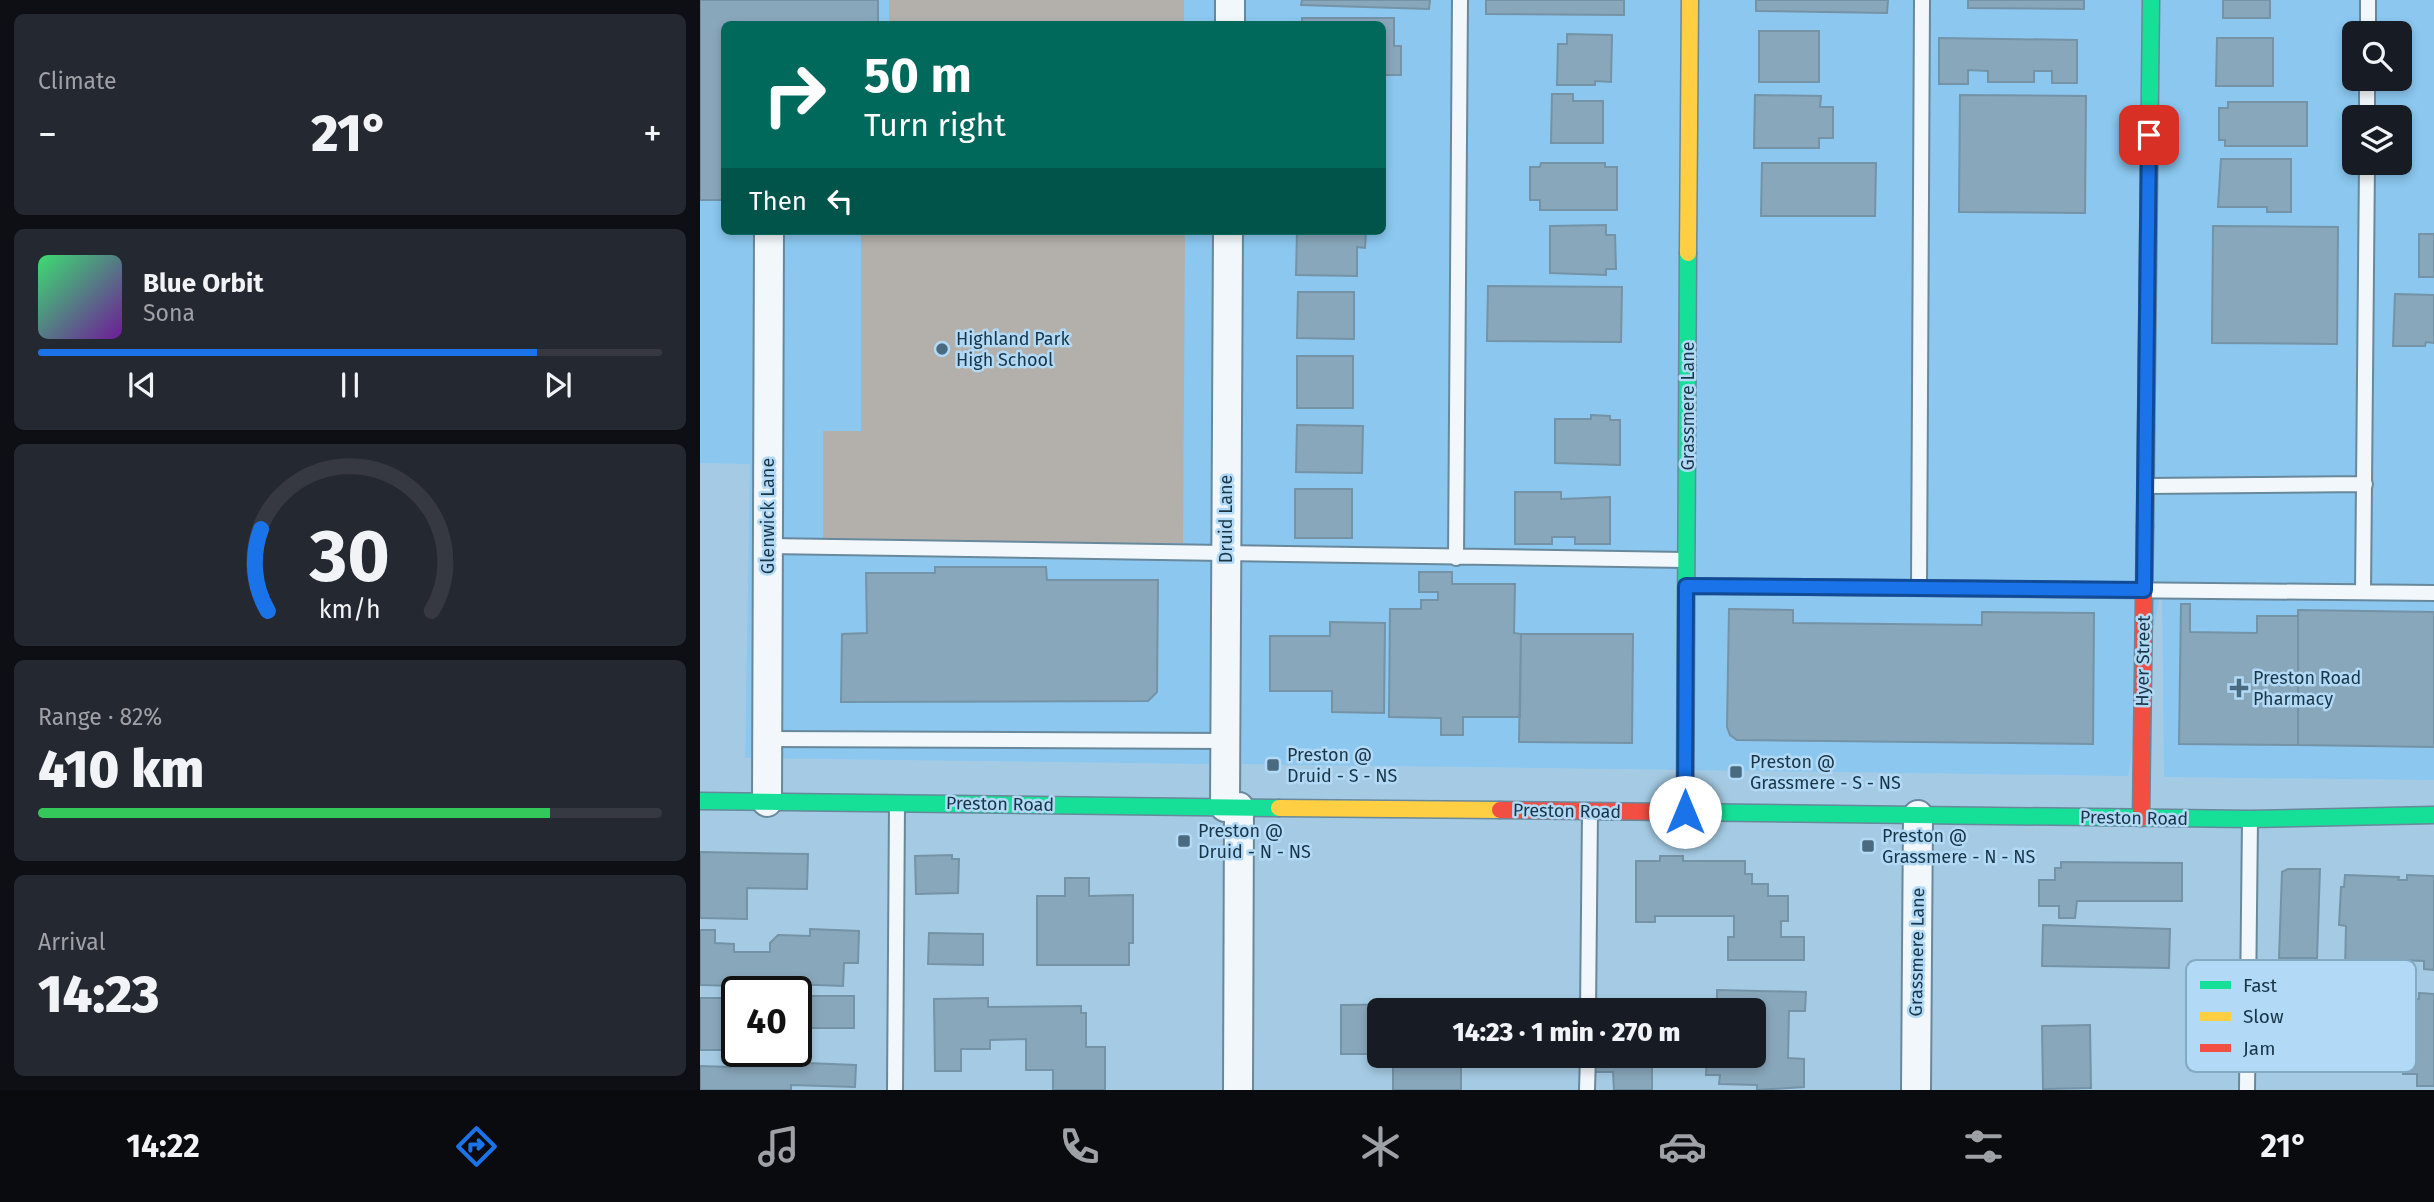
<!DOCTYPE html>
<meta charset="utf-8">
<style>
:root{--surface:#171b24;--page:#242831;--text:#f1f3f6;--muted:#9ea1a6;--line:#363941;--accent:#1a73e8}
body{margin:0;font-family:"Fira Sans",sans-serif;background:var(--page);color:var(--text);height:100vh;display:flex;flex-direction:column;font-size:26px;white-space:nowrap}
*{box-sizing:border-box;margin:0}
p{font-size:23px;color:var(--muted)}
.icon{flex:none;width:38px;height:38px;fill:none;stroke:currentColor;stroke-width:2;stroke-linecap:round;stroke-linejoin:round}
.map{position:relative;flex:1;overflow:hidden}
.sheet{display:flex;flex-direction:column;gap:14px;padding:14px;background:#0d0f14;width:700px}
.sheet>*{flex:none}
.top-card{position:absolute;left:21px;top:21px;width:665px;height:214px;border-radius:10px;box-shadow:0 4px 10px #0003;background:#00695c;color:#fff;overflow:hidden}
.buttons{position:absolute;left:1642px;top:21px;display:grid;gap:14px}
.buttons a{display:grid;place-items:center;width:70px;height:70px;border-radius:10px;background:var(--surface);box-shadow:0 4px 10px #0003;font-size:35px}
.speed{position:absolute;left:21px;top:976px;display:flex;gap:14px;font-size:35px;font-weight:700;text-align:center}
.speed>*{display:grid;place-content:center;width:91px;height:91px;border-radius:50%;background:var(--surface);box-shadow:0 4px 10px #0003;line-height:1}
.speed .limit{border:4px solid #111;border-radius:10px;background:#fff;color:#111}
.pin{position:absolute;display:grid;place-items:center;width:60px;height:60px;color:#fff;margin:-30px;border-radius:14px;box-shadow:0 4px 10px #0006}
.me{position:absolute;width:77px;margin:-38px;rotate:0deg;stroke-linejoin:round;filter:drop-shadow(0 0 5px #0008)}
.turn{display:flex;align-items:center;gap:24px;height:147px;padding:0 28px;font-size:32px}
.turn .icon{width:91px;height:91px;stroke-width:2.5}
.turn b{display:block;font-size:49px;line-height:60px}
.then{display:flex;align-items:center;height:66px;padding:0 28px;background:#0003;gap:14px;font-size:26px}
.big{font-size:52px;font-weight:800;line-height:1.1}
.sheet .card{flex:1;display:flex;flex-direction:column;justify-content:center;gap:10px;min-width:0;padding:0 24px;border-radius:10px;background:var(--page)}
.sheet .dial{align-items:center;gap:0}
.dial svg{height:182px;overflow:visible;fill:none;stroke:var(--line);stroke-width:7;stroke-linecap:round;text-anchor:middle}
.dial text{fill:var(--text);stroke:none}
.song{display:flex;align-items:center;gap:21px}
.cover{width:84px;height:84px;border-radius:10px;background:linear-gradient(135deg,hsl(140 70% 55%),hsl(280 70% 35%))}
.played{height:7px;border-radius:4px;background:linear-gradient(90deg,var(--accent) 80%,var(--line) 80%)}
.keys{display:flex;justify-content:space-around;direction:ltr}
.heat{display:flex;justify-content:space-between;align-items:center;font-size:38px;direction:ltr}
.charge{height:10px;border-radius:5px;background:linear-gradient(90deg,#34c759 82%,var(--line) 0)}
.trip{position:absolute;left:667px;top:998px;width:399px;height:70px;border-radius:10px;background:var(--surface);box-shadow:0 4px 10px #0003;font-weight:800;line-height:70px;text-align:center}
.tab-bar{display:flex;height:112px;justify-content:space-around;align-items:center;background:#090b0e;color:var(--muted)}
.tab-bar .icon{width:49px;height:49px}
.tab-bar .active{color:var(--accent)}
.tab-bar b{font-size:32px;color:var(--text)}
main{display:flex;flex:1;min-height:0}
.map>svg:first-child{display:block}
.built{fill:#8bc7ef;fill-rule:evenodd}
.green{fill:#b3b0ab}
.building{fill:#89a7bb;stroke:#7493a6;stroke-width:2}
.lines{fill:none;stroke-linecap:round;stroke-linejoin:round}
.lane-casing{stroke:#68889b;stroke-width:18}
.street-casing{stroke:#68889b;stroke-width:32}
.fast-casing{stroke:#68889b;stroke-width:19}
.slow-casing{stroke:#68889b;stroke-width:19}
.jam-casing{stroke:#68889b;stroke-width:19}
.lane{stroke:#f2f7fb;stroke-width:14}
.street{stroke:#f2f7fb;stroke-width:28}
.fast{stroke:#16e098;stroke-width:16}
.slow{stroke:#ffcf43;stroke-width:16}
.jam{stroke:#f24e42;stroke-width:16}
.route-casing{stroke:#114b97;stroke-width:18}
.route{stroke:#1a73e8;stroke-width:12}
.poi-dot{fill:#4a6a7f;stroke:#b2daf6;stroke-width:2.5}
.labels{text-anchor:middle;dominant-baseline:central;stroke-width:5;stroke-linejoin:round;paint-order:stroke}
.poi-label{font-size:18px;fill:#193648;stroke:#b2daf6;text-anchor:start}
.street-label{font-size:18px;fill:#193648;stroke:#b2daf6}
.key{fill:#b2daf6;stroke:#84a9c2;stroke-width:2}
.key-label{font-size:19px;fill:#193648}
</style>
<main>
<section class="sheet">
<div class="card"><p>Climate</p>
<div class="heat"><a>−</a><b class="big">21°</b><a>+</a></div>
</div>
<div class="card">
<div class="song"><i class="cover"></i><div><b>Blue Orbit</b><p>Sona</p></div></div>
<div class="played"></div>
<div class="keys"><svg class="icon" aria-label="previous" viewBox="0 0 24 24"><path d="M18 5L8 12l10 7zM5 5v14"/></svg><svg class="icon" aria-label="pause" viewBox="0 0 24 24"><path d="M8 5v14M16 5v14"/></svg><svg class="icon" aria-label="next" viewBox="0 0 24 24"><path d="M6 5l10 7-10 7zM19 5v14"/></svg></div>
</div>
<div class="card dial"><svg viewBox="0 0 100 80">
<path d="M14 69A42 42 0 1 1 86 69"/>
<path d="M14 69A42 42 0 0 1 11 33" stroke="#1a73e8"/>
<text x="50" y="56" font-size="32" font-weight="700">30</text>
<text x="50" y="72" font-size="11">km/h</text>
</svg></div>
<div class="card"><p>Range · 82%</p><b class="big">410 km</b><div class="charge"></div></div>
<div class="card"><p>Arrival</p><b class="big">14:23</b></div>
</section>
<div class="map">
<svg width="1734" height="1090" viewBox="0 0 1734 1090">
<rect width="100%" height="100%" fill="#a5cbe4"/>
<!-- built -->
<path class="built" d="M0 0H1734V780L1464 777 1462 581 1428 776 542 764V544H511L509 764 45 758 50 464 0 463ZM24 24H682V231H24ZM1654 33H1699V79H1654ZM1654 117H1699V163H1654Z"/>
<!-- green -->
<path class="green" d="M189 0H484V24H189Z
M161 232 485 234 483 543 123 544V431H161Z"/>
<!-- building -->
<path class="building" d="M0 0H178V24H24V200H0Z
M602 0H730L729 9 601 5Z
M786 0H924V15L786 14Z
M1056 0H1188L1187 13 1056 11Z
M1268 0H1384V9L1268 8Z
M1523 0H1570V18H1523Z
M602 18H694V46H701V75H682V24H602Z
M1059 31H1119V82H1059Z
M867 34 912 35 911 82 895 81V85H857L858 44H867Z
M1239 38 1377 40V83H1352V71H1334V82H1288V71L1268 70V84H1239Z
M1517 38H1573V86H1516Z
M852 94H873V101H903V143H851Z
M1055 95 1121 96 1120 107H1133V138H1119V148H1054Z
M1260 95 1386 96 1385 213 1259 212Z
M1528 102H1607V146H1525V140H1519V108H1528Z
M1521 159H1591V212H1567V207H1518Z
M841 163H905V167H917V210H840V200H830V167H840Z
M1062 163H1176L1175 216H1061Z
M906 225V235H915L916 269H906V275L850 273V226Z
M1513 226 1638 227 1637 344 1512 343Z
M597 231H666L665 248 657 247V276L596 275Z
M1719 234H1734V277H1719Z
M788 286 922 287 921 342 787 341Z
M598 292H654V339L597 338Z
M1695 294 1734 295V343L1726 342 1725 346H1693Z
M597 356H653V408H597Z
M891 415 910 416V420H920V465L855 463V419H891Z
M597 425 663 426 662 473 596 472Z
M595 489H652V538H595Z
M815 492H861V499L910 497V544H875V537H852V544H815Z
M235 567H346L347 580H458L457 692 448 701 141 702 142 634 167 633 166 573H235Z
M719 572H752V584H815L814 633 821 634 820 717H763V735H741V718L689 717 690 609H721V600H738V592H719Z
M1481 604H1490V632L1557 633V616H1598V745L1479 744Z
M1029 609 1093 610V623L1282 625V612L1394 613 1393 744 1037 740 1030 735 1027 727Z
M1598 610 1734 612V747L1598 745Z
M630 622 685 623 684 713 632 712V691H570V636H630Z
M821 634H933L932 743 819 742Z
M0 852 108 854 107 889 47 888V919L0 918Z
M252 855V859H259L258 893 216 894 215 856Z
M960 856H983V861H1045V874H1052V884H1068V896H1088V921H1081V937H1104V960H1028V937H1034V916H955V922H936V861H960Z
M1361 862 1482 863V901H1377L1375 918H1359V906H1339V880H1355V868H1361Z
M1588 869H1620L1617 958H1579L1582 872Z
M1645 875 1699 877 1698 880H1707V875L1734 876V970L1724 969V961L1701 960 1700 971H1645L1646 926 1639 925 1641 887H1644Z
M365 878H389V896L433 895V943H429V965H337V896H365Z
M1343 925 1470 929 1469 968 1342 966Z
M110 929 159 931 158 963H144L143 986 35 982V986L0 985V930H15V943L34 944V952H70V943L78 935 110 936Z
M229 933 283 934V965L228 964Z
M1017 990 1106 992 1105 1011H1089L1088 1058 1104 1059V1087L1057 1090V1085L1019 1084 1020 1075H1006L1007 1055H1054V1010H1017Z
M1719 993 1734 994V1086H1717V1074H1703V1050H1708L1709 998 1719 999Z
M98 996H154V1028H98Z
M0 998H37V1050H0Z
M288 998V1007L381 1006V1013H386V1047H405V1090H353V1070H326V1039L290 1040V1049H261V1071H235L234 999Z
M729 1004V1008L802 1004V1010H679V1054H641V1005Z
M1390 1025 1391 1088 1343 1089 1342 1026Z
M693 1055H761V1090H693Z
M893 1055H952V1090H914L913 1072H893Z
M30 1060 156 1065 155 1087 91 1085V1090H0V1066L30 1067Z"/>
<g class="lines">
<!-- lane casing -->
<g class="lane-casing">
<path id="lane" d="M1668 33V0
M1667 117V79
M1446 486 1665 484
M68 546 985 560
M756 558 760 0
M986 586 1734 593
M1219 588 1222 0
M1663 592 1667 163
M68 739 526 741
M888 1010 890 812
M195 1090 197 805
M887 1090 888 1055
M1547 1090 1550 820"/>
</g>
<!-- street casing -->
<g class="street-casing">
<path id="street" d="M530 24V0
M67 802 69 231
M525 807 528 231
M538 1090 539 807
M1216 1090 1218 815"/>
</g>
<!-- fast casing -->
<g class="fast-casing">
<path id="fast" d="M1445 527 1451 0
M0 801 579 808
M972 812 1550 819 1734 815
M985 812 988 253"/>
</g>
<!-- slow casing -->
<g class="slow-casing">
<path id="slow" d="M988 253 990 0
M579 808 800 810"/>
</g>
<!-- jam casing -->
<g class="jam-casing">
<path id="jam" d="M800 810 972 812
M1441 818 1445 527"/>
</g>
<!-- lane -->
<use href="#lane" class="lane"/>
<!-- street -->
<use href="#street" class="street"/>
<!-- fast -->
<use href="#fast" class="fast"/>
<!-- slow -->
<use href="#slow" class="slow"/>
<!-- jam -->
<use href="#jam" class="jam"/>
</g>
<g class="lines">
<!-- route casing -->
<g class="route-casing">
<path id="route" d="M985 812 986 586 1444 590 1449 135"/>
</g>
<!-- route -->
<use href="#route" class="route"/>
</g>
<!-- markers -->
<g class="poi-dot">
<circle cx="242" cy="349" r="7"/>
<path d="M1535.5 677.5h7v7h7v7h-7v7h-7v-7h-7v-7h7z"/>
<rect x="566" y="758" width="14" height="14" rx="3.5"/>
<rect x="1029" y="765" width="14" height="14" rx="3.5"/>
<rect x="477" y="834" width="14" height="14" rx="3.5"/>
<rect x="1161" y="839" width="14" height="14" rx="3.5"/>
</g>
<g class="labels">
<!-- poi labels -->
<g class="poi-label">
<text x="256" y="339">Highland Park<tspan x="256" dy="21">High School</tspan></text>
<text x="1553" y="678">Preston Road<tspan x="1553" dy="21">Pharmacy</tspan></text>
<text x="587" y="755">Preston @<tspan x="587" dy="21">Druid - S - NS</tspan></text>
<text x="1050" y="762">Preston @<tspan x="1050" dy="21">Grassmere - S - NS</tspan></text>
<text x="498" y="831">Preston @<tspan x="498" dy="21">Druid - N - NS</tspan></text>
<text x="1182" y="836">Preston @<tspan x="1182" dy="21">Grassmere - N - NS</tspan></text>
</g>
<!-- street labels -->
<g class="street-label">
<text transform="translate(988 406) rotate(-90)">Grassmere Lane</text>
<text transform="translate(68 516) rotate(-90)">Glenwick Lane</text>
<text transform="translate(526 519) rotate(-90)">Druid Lane</text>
<text transform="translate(1443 661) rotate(-89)">Hyer Street</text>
<text transform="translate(300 804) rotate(1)">Preston Road</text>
<text transform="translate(867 811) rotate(1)">Preston Road</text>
<text transform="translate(1434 818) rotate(1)">Preston Road</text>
<text transform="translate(1217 952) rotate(-89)">Grassmere Lane</text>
</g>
</g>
<!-- legend -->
<rect x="1486" y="960" width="230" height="112" rx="10" class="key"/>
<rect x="1500" y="981" width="31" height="8" fill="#16e098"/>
<rect x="1500" y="1012" width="31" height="9" fill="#ffcf43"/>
<rect x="1500" y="1044" width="31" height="8" fill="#f24e42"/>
<g class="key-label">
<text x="1543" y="992">Fast</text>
<text x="1543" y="1023">Slow</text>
<text x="1543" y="1055">Jam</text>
</g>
</svg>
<div class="buttons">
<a><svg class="icon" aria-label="search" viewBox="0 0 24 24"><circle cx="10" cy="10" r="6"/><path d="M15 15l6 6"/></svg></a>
<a><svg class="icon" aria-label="layers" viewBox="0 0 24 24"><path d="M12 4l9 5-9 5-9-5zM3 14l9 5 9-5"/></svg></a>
</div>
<div class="speed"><div class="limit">40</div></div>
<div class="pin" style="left:1449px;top:135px;background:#d93025"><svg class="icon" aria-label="arrive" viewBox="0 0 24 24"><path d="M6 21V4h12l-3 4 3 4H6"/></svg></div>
<svg class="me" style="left:985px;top:812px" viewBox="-20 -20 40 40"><circle r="19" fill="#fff"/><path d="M0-13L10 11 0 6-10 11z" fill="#1a73e8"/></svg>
<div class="trip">14:23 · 1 min · 270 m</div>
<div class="top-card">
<div class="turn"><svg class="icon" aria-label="right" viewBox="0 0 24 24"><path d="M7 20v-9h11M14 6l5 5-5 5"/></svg><div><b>50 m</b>Turn right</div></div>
<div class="then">Then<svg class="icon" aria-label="left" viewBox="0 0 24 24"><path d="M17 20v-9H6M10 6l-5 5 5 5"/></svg></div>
</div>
</div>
</main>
<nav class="tab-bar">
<b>14:22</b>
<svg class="icon active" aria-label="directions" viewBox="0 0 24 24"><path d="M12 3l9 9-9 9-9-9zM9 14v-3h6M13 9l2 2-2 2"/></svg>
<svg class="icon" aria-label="music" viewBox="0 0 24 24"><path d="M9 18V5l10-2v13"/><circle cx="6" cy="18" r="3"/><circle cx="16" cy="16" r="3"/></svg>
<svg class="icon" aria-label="phone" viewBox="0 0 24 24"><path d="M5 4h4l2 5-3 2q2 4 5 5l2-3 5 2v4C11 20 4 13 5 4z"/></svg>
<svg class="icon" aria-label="climate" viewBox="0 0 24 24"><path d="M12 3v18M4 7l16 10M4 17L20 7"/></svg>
<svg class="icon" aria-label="car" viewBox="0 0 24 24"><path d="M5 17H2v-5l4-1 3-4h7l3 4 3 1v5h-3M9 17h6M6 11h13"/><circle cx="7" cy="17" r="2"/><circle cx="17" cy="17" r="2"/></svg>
<svg class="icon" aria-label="filters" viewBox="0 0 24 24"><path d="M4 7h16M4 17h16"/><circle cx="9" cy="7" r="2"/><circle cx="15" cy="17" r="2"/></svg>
<b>21°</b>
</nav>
